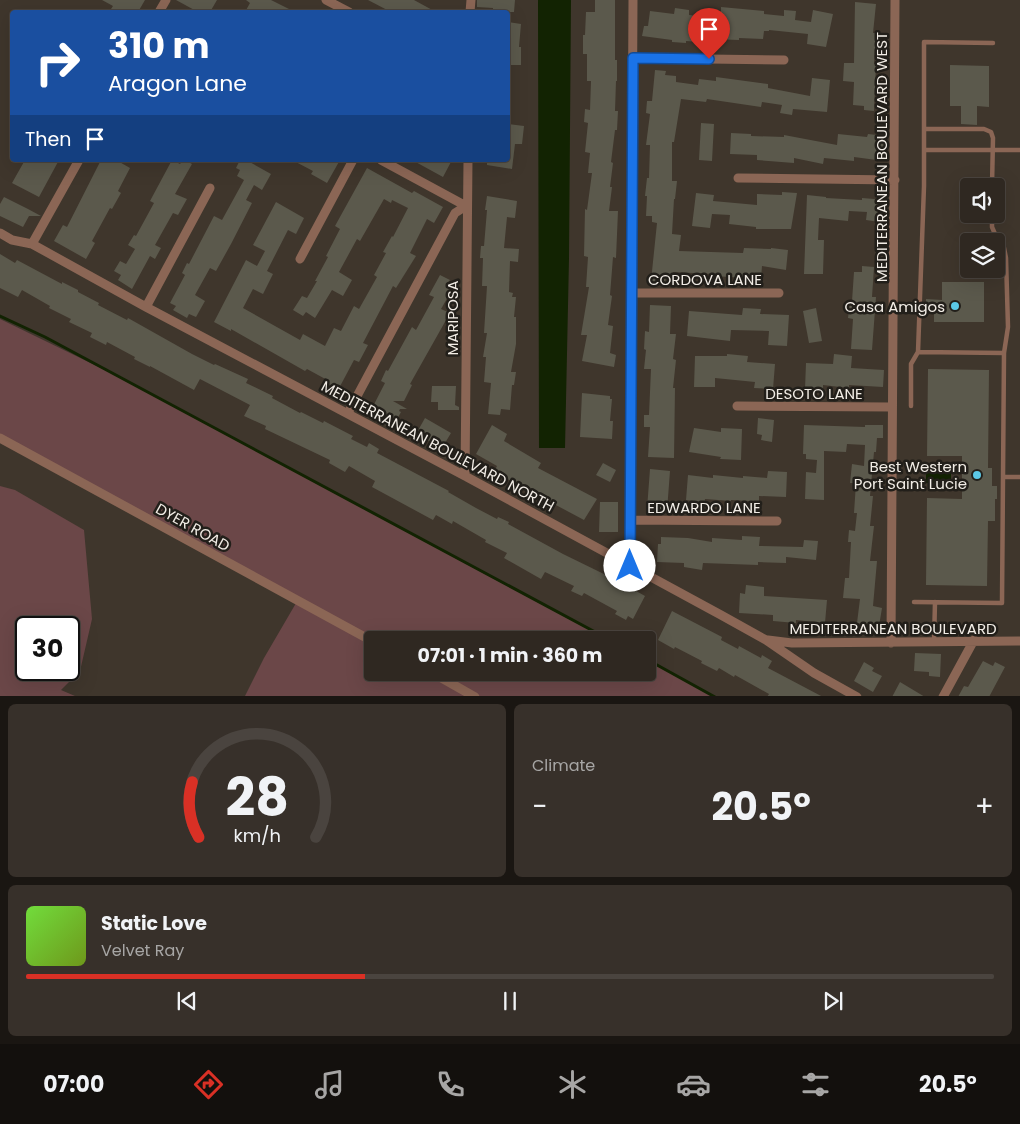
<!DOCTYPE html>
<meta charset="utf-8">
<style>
:root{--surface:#2f2821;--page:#37302a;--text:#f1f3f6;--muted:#a7a6a5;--line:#4a443f;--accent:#d93025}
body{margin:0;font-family:Poppins,sans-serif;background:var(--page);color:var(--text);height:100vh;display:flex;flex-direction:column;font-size:19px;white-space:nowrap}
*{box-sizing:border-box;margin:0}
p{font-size:16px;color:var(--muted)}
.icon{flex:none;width:28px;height:28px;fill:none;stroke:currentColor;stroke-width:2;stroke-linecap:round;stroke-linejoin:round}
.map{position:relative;height:696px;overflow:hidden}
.details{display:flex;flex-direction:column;gap:8px;padding:8px;background:#1a1612;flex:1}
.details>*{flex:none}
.banner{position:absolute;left:10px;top:10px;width:500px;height:152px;border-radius:5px;box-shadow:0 5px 20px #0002,0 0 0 1px var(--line);background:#1a4fa0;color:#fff;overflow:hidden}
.buttons{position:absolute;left:960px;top:178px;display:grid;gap:10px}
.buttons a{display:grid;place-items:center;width:45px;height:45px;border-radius:5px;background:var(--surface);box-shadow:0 5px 20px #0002,0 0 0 1px var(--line);font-size:25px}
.speed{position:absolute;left:15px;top:616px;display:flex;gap:10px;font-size:25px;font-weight:700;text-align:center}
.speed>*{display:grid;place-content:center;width:65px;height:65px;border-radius:50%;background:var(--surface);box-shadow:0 5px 20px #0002,0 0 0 1px var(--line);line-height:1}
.speed .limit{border:2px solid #111;border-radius:8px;background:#fff;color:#111}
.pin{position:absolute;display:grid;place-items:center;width:42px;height:42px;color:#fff;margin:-51px -21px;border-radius:50% 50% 50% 0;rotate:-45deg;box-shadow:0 0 5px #0007}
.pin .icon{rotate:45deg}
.me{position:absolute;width:55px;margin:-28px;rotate:0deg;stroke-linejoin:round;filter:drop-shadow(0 0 4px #0008)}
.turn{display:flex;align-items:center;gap:18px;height:105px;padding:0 15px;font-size:22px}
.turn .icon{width:65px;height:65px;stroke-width:2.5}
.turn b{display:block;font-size:35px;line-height:42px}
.then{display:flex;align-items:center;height:48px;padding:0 15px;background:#0003;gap:10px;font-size:19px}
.big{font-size:38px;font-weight:700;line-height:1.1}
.details .widget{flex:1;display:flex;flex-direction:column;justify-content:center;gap:8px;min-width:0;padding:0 18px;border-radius:8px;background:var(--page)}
.details .dial{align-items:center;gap:0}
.dial svg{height:130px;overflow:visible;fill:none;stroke:var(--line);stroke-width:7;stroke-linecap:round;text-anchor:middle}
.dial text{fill:var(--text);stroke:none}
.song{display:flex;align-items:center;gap:15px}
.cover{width:60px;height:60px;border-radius:8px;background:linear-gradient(135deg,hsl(100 70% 55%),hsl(80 70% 35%))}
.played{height:5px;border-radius:2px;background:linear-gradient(90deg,var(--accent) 35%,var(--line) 35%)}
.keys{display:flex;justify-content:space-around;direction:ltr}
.heat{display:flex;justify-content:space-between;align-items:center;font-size:28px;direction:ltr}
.details .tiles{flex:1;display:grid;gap:8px;grid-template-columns:1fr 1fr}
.widget:last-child{grid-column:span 2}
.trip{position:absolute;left:364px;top:631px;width:292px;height:50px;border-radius:5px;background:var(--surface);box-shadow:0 5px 20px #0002,0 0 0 1px var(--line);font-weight:700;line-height:50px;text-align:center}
.dock{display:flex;height:80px;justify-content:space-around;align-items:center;background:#13100d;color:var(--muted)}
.dock .icon{width:35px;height:35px}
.dock .selected{color:var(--accent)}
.dock b{font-size:22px;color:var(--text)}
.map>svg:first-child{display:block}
.green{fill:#6b4748;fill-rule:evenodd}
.water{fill:#122302}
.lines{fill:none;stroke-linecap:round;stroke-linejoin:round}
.stream{stroke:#122302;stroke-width:3}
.building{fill:#5b594c}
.service{stroke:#8b6655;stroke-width:4.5}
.minor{stroke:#8b6655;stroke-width:9}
.route-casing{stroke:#114b97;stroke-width:12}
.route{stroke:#1a73e8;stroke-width:9}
.poi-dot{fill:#5bc8e6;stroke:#221f1a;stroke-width:2}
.labels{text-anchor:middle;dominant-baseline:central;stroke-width:5;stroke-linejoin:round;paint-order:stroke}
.street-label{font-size:15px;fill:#f2ede6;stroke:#221f1a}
.poi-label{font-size:15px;fill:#f2ede6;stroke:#221f1a;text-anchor:end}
</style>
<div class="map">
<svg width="1020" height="697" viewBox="0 0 1020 697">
<rect width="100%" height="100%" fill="#3f362c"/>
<!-- green -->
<path class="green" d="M0 319 105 370 608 640H372V672H648V661L713 696H245L264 658 299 598 0 440Z
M0 486 15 490 84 530 92 619 80 671 61 690 75 696H0ZM26 628H69V670H26Z"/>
<!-- water -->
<path class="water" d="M538 0H571L569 258 565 448H539Z
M926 470 951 471V485H947L946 483H926Z"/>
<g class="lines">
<!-- stream -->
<path class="stream" d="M0 316 45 337 610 640
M648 660 715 697"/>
</g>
<!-- building -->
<path class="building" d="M102 0H145L138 12H109L113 6Z
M176 0H217L210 12H198Z
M246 0H271L295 12H268L261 9 259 12H245L250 3Z
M368 0H414L436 12H391Z
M477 0H515L514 12H493V8L477 7Z
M595 0H615V60H617V81H616L615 111H618L617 130H615L611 162 613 163 610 187H612L609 211H618L616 258 613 257 610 295 612 296 608 325 613 326 610 353 616 355 614 367 582 361 587 335H581L589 287H586L588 257 584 256 585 209 587 210 592 173H588L590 153 585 152 588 123 584 122 585 109 590 110 591 81H587V54H583V35H585L586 12H595Z
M855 2 876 4 873 33H876L874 64H876L874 111 864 110V106L853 105 854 82 843 81 844 63H854Z
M721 7 764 11V14L784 16V10L796 11 795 20 811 22 813 10 833 14 826 47 807 44 808 34 769 30V31H764L763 39 739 38V40L712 39V43L686 41V43L672 42V40L642 36 644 26H648L650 11 674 14 675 8 689 10V15L721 18Z
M508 22 521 24 519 47H521V65H508Z
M950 65 989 66V107L977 106V125L961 124V106H950Z
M655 70 666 71 665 75 676 76V82L698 85 699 79 716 81V77L768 84V88L810 96 812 78 830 80 827 112 793 109 792 115 780 113 782 105 762 102 761 107 707 99 706 102 681 99 674 142H672V181H677L675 199H674L672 234 681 235 679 251 743 253 744 248 771 249V248L788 250 786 270 762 266 761 279 714 276V274L673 272 672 277 666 276 665 283 651 281 657 223 652 222V216H646L647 196H645L647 178H649L650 145H646L650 114 646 113 647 101H652Z
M701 123 714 124 712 161 699 160Z
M508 124 524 126 522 144H515L512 169 487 165V160H508Z
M731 133 751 134V136L784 137V135L837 145 838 134 867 137 868 134 886 136 884 161 854 157V161L824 158 823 164 794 158V163L757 160V155L730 154Z
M25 160H59L39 197 12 183Z
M101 160H116L130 168 118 191 121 193 112 209 110 208 92 241 95 243 86 259 54 241 63 225 67 227Z
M172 160 180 164 183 160H185L192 164 175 194 187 199 178 215 173 213 155 245 161 248 155 259 150 256 132 289 118 280 121 275 114 271 120 261 126 264 135 249 128 245 134 235 136 236 154 203 150 201Z
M240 160H246L271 174 262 190 254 185 246 200 252 203 231 244 216 271 210 268 195 295 205 301 196 317 189 314 187 318 173 310 176 306 170 303 185 275 182 273 187 263 189 264 214 216 222 220 244 180 237 176 240 170 236 168Z
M292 160H340L327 183 311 174 313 171Z
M412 160H452L443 177Z
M367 168 412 193 414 191 443 207 434 223 427 219 410 253 416 256 396 288 393 286 363 343 368 345 359 362 354 360 337 392 326 386 329 381 307 369 305 371 231 329V331L214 322 246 260 257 266 265 251 253 245 276 202 304 218 296 234 288 230 267 271 273 274 263 294 253 289 243 308 300 340 303 334 325 346 334 328 341 331 354 306 359 309 377 277 374 275 386 253 383 252 392 236 393 237 408 208 392 200 391 203 384 199 360 241 357 239 339 272 352 280 343 296 332 290 315 318 306 312 303 316 293 310 302 296 307 298 317 281H315L328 257 326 256 340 229 335 226Z
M782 192 797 193 791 229H756V227L729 224 730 215 712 214 710 228 692 226 696 193 714 195 713 201 757 205V194L782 195Z
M807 195 826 197V198L862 200V198L886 200 885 211H880L879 222 866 220 867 212 849 211 848 221 819 218 818 240H824L823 274H804Z
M487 196 517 201 515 218 507 217 504 248 519 249 518 262 510 261 509 292 513 293 512 297H516L514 317H516V344L511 372H516L514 385H512L510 410 501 409 500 415 488 414 491 383 484 382 486 357H483L487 333H484L487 286H482L483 258H480L481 246H484L487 210H485Z
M4 197 28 209 41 216H29L23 227 0 216V204Z
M0 254 15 263 17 260 62 284V282L78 290V292L99 303 98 305 127 320 128 318 192 354 214 365 215 364 248 379 246 383 273 396 272 398 300 413 301 412 323 423 324 421 353 436 351 439 367 447 369 443 379 449 377 453 449 491 448 492 476 508 497 519 498 517 509 522 508 524 563 554 608 576V575L645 596 633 619 628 616 626 620 615 614 617 611 584 593 582 596 571 591 574 586 545 572 541 579 504 558 507 553 485 542 486 540 453 521 452 524 436 515 433 520 372 487 375 481 349 466 345 472 329 463 330 460 265 429 266 426 244 416 250 405 200 379 194 390 150 366V367L134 359 135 357 107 342 106 345 90 337 92 333 69 322 71 319 49 308 50 306 22 290 18 297 0 288Z
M862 266 874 267 872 297H876L872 350 851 349 853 319 848 318 850 301H852L854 272H862Z
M440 275 450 280 447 284 453 288 441 309 450 313 410 384 412 385 404 401H393L407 409H400L399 411 401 412 392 429 368 416 385 383 381 381 386 370 388 371 412 327 416 330 434 297 429 295Z
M942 282H984V322H934V313H926V299L942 300Z
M650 305 671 306 670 334H676L673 359 676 360 673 388H675L674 458 648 457 650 427H644V415H649L651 369H644L646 350 644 349 645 331 649 332Z
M743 308 761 309 760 314 789 315 787 346 768 345 769 331 731 330 730 341 687 336 689 311 742 315Z
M816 308 822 341 809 343 803 311Z
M727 354 748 356 747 362 775 364 773 389 754 388 755 382 715 378V387H694L695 356H727Z
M834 354 852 356 851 368 884 370 883 387 849 385V388L823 385V390L805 389 806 363 833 364Z
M928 369 989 370 988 468H992V486H997V499H995V521H988L987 586 926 585 927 498 962 499V456H927Z
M432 386H456L455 405 459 407V410H438V402H431Z
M582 393 610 396V399H612L610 421H613L612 439 580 437Z
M425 418 451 433 442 448 416 434Z
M758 418 774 420 772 442 761 440 762 435 757 434Z
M492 425 507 434 504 441 541 463 538 468 597 499 584 520 494 472 497 466 476 454Z
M804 425 865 427V425H883V438H877L876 452H874L870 496H873L870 526H874L870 561H877L873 606 882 608 879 626 857 623 860 599 843 598 845 578H849L851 542H848L849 530 855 531 857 513H854L856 483H850L852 464 864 466 865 445 847 444 846 452 824 451V500L805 499 806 472 816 473 817 460 806 459V454H803Z
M694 428 721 432V428L742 429 741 460 720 459 721 457 689 452Z
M603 463 616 470 610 482 596 475Z
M650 469 670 471 667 511 647 509Z
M768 471 787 472 786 497 759 496V506L748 505 749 501 731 500V501L705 499 704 508 693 507 694 501 686 500 688 475 713 478V475L743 478V476L767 478Z
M600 502H618V532H599Z
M742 536 760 537 759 546 803 547 804 540 818 541 816 560 786 557V563L758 562V565L703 563 702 570 684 567V563L657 562 658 544H661V537L688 538 712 542V538L742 540Z
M746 585 764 587V596L827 600 825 623 796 620V623L773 621V615L739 613 740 593 745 594Z
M672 611 722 637 721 640 738 649 739 646 761 658 762 655 772 661 768 668 823 697H767L769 694 735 675 734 677 719 668 717 671 701 663 702 661 675 647 674 649 658 640Z
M915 653 941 654 940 677 929 676V672L914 671Z
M983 661 993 666 995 662 1005 667 989 697H958L964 686 968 687Z
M864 662 874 668 872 671 882 676 873 692 854 681Z
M900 682 925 697H892Z"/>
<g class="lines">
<!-- service -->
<path class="service" d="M993 43 924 42V186L918 352 1004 353
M924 129H984L991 132 993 138 992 186
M924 150H1020
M911 406V364L918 352
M1003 477H1020
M914 602 1002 603 1004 353 1008 327 1006 258 1004 248 995 234 992 227V214
M934 642 935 602"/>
<!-- minor -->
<path class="minor" d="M326 0 349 12
M159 12 166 0
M470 12 471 0
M633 58 784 60
M381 160 466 206
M738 178 895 180
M0 233 12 240 32 244 146 307 465 476 721 615 766 640 814 673 857 697
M32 244 79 160
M300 259 353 160
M632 293H779
M146 307 210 188
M737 406 892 407
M348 413 455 213 466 206
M0 438 372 641
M465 476 468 160
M630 520 777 521
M630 566 633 0
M768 640 792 643 1020 641
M891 643 895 0
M431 672 475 697
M943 697 974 640"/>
</g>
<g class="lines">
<!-- route casing -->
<g class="route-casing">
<path id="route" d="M630 566 633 58 709 59"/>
</g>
<!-- route -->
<use href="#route" class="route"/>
</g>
<!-- markers -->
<g class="poi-dot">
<circle cx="955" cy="306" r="5"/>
<circle cx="977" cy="475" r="5"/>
</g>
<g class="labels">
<!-- street labels -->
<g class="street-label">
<text transform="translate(881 157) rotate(-90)">MEDITERRANEAN BOULEVARD WEST</text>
<text x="705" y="279">CORDOVA LANE</text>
<text transform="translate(452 318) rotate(-90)">MARIPOSA</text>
<text x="814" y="393">DESOTO LANE</text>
<text transform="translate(438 446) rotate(28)">MEDITERRANEAN BOULEVARD NORTH</text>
<text x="704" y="507">EDWARDO LANE</text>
<text transform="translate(193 527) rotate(29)">DYER ROAD</text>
<text x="893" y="628">MEDITERRANEAN BOULEVARD</text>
</g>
<!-- poi labels -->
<g class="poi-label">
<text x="945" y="306">Casa Amigos</text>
<text x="967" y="466">Best Western<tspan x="967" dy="17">Port Saint Lucie</tspan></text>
</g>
</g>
</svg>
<div class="buttons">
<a><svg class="icon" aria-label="sound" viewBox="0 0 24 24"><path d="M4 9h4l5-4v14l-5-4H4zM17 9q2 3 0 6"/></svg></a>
<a><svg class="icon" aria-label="layers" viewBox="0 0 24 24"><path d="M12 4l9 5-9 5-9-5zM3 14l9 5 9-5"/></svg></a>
</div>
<div class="speed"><div class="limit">30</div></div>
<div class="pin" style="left:709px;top:59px;background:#d93025"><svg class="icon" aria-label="arrive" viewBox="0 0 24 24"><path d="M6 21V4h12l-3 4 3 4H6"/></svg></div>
<svg class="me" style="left:630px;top:566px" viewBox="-20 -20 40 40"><circle r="19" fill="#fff"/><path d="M0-13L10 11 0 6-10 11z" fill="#1a73e8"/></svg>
<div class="trip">07:01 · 1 min · 360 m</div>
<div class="banner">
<div class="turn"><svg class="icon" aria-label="right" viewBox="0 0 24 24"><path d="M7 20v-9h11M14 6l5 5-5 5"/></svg><div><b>310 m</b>Aragon Lane</div></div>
<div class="then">Then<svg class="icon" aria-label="arrive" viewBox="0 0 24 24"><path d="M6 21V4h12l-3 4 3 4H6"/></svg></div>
</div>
</div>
<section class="details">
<div class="tiles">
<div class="widget dial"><svg viewBox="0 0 100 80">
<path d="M14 69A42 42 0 1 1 86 69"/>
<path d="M14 69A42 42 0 0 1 10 35" stroke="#d93025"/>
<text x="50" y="56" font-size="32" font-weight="700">28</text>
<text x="50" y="72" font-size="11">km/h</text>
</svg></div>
<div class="widget"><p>Climate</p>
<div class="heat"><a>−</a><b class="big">20.5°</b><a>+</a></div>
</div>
<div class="widget">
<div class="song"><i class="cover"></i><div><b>Static Love</b><p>Velvet Ray</p></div></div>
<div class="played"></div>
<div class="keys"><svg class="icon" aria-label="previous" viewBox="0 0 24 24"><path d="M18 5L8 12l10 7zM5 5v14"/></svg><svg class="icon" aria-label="pause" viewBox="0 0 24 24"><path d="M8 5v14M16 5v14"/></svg><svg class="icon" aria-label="next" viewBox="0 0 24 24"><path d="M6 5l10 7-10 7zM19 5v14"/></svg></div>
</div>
</div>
</section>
<nav class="dock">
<b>07:00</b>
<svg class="icon selected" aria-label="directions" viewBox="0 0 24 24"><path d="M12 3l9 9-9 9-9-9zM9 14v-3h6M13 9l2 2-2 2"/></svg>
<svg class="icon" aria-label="music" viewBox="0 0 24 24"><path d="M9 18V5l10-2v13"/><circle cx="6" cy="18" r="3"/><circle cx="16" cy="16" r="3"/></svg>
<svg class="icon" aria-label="phone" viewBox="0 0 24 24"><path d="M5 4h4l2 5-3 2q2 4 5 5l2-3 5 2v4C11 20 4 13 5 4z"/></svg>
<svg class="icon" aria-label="climate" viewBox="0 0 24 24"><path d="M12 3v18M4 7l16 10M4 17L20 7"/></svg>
<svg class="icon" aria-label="car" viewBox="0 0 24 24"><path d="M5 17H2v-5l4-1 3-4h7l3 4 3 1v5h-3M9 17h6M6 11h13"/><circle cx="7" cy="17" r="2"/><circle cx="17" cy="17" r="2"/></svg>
<svg class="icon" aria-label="filters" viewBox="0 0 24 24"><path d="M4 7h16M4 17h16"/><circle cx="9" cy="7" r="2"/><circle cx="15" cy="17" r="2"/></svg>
<b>20.5°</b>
</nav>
